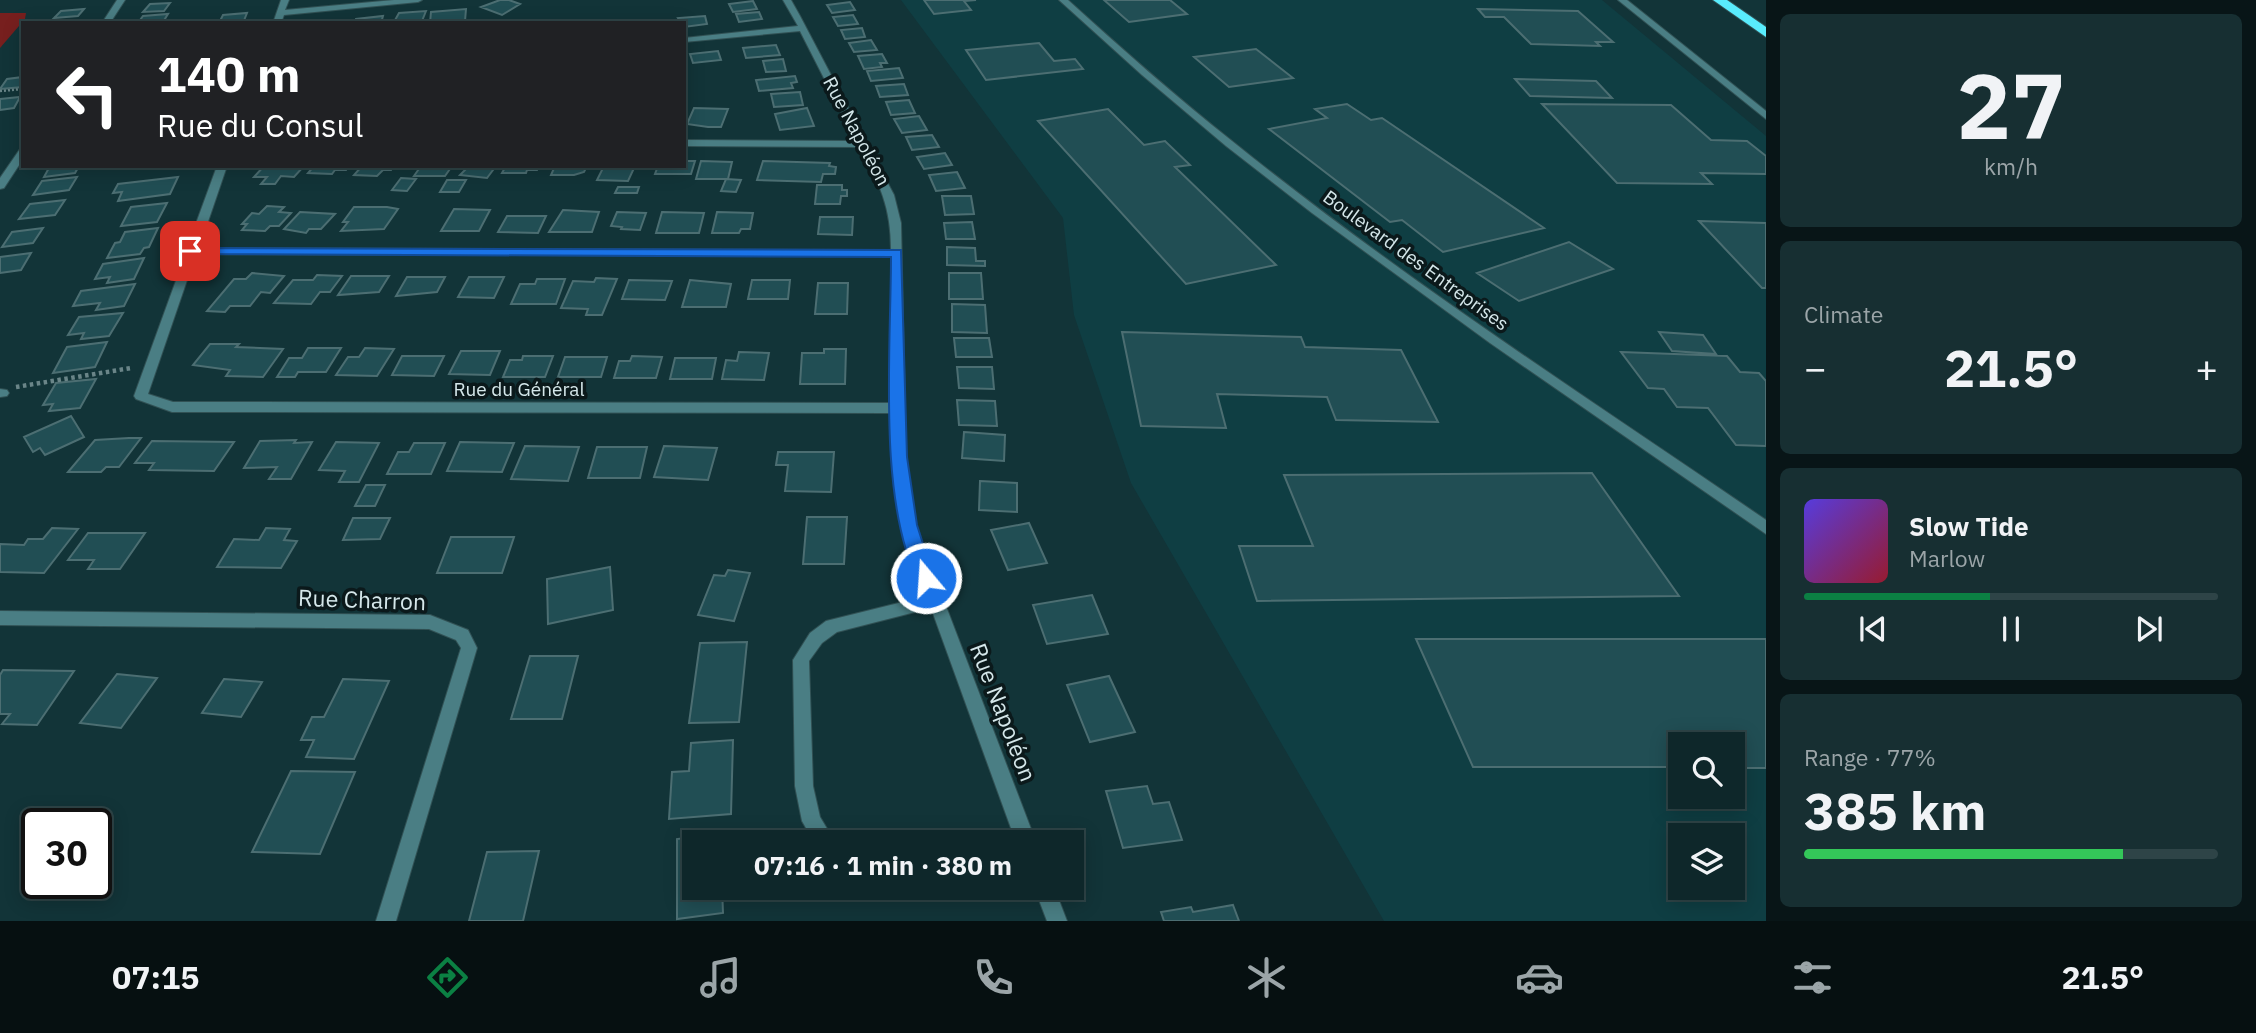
<!DOCTYPE html>
<meta charset="utf-8">
<style>
:root{--surface:#0e272a;--page:#172f32;--text:#f1f3f6;--muted:#9ba5a8;--line:#2e4447;--accent:#0b8043}
body{margin:0;font-family:"IBM Plex Sans",sans-serif;background:var(--page);color:var(--text);height:100vh;display:flex;flex-direction:column;font-size:26px;white-space:nowrap}
*{box-sizing:border-box;margin:0}
p{font-size:23px;color:var(--muted)}
.icon{flex:none;width:38px;height:38px;fill:none;stroke:currentColor;stroke-width:2;stroke-linecap:round;stroke-linejoin:round}
.map{position:relative;flex:1;overflow:hidden}
.panel{display:flex;flex-direction:column;gap:14px;padding:14px;background:#081517;width:490px}
.panel>*{flex:none}
.guide{position:absolute;left:21px;top:21px;width:665px;height:147px;border-radius:0px;box-shadow:0 4px 18px #0003,0 0 0 2px var(--line);background:#202124;color:#fff;overflow:hidden}
.buttons{position:absolute;left:1668px;top:732px;display:grid;gap:14px}
.buttons a{display:grid;place-items:center;width:77px;height:77px;border-radius:0px;background:var(--surface);box-shadow:0 4px 18px #0003,0 0 0 2px var(--line);font-size:35px}
.speed{position:absolute;left:21px;top:808px;display:flex;gap:14px;font-size:35px;font-weight:700;text-align:center}
.speed>*{display:grid;place-content:center;width:91px;height:91px;border-radius:50%;background:var(--surface);box-shadow:0 4px 18px #0003,0 0 0 2px var(--line);line-height:1}
.speed .limit{border:4px solid #111;border-radius:10px;background:#fff;color:#111}
.pin{position:absolute;display:grid;place-items:center;width:60px;height:60px;color:#fff;margin:-30px;border-radius:14px;box-shadow:0 4px 10px #0006}
.me{position:absolute;width:77px;margin:-38px;rotate:342deg;stroke-linejoin:round;filter:drop-shadow(0 0 5px #0008)}
.turn{display:flex;align-items:center;gap:24px;height:147px;padding:0 21px;font-size:32px}
.turn .icon{width:91px;height:91px;stroke-width:2.5}
.turn b{display:block;font-size:49px;line-height:60px}
.big{font-size:52px;font-weight:700;line-height:1.1}
.panel .widget{flex:1;display:flex;flex-direction:column;justify-content:center;gap:10px;min-width:0;padding:0 24px;border-radius:10px;background:var(--page)}
.panel .dial{align-items:center;gap:0}
.dial b{font-size:91px;line-height:1}
.song{display:flex;align-items:center;gap:21px}
.cover{width:84px;height:84px;border-radius:10px;background:linear-gradient(135deg,hsl(250 70% 55%),hsl(350 70% 35%))}
.played{height:7px;border-radius:4px;background:linear-gradient(90deg,var(--accent) 45%,var(--line) 45%)}
.keys{display:flex;justify-content:space-around;direction:ltr}
.heat{display:flex;justify-content:space-between;align-items:center;font-size:38px;direction:ltr}
.charge{height:10px;border-radius:5px;background:linear-gradient(90deg,#34c759 77%,var(--line) 0)}
.trip{position:absolute;left:682px;top:830px;width:402px;height:70px;border-radius:0px;background:var(--surface);box-shadow:0 4px 18px #0003,0 0 0 2px var(--line);font-weight:700;line-height:70px;text-align:center}
.menu{display:flex;height:112px;justify-content:space-around;align-items:center;background:#061011;color:var(--muted)}
.menu .icon{width:49px;height:49px}
.menu .active{color:var(--accent)}
.menu b{font-size:32px;color:var(--text)}
main{display:flex;flex:1;min-height:0}
.map>svg:first-child{display:block}
.built{fill:#0f3e43;fill-rule:evenodd}
.green{fill:#771f1e}
.building{fill:#214e54;stroke:#4c6e72;stroke-width:2}
.lines{fill:none;stroke-linecap:round;stroke-linejoin:round}
.minor-casing{stroke:#315154;stroke-width:2}
.tertiary-casing{stroke:#315154;stroke-width:2}
.motorway-casing{stroke:#315154;stroke-width:2}
.path-far1{stroke:#6a8588;stroke-width:2.5;stroke-dasharray:2 2;stroke-linecap:butt}
.path{stroke:#6a8588;stroke-width:4.5;stroke-dasharray:3.5 3.5;stroke-linecap:butt}
.minor{fill:#4a7e84;fill-rule:evenodd}
.tertiary{fill:#4a7e84;fill-rule:evenodd}
.motorway{fill:#59ecfd;fill-rule:evenodd}
.route{fill:#1a73e8;stroke:#114b97;stroke-width:2}
.labels{text-anchor:middle;dominant-baseline:central;stroke-width:7;stroke-linejoin:round;paint-order:stroke}
.street-label{font-size:19px;fill:#d5e7ea;stroke:#0b191b}
.near-street-label{font-size:23px;fill:#d5e7ea;stroke:#0b191b}
</style>
<main>
<div class="map">
<svg width="1766" height="921" viewBox="0 0 1766 921">
<rect width="100%" height="100%" fill="#123438"/>
<!-- built -->
<path class="built" d="M901 0H1602L1766 136V921H1384L1131 483 1074 315 1063 218ZM1680 744H1732V796H1680ZM1680 835H1732V887H1680Z"/>
<!-- green -->
<path class="green" d="M0 13H26L25 19 0 48Z"/>
<!-- building -->
<path class="building" d="M500 0H509L520 4 502 15 481 7Z
M924 0H976L964 1 971 10 934 14Z
M1104 0H1170L1187 14 1129 22Z
M753 1 757 9 733 12 729 4Z
M850 2 855 10 832 13 827 5Z
M170 3 164 11 143 12 150 4Z
M84 9 78 16 54 18 61 11Z
M466 9 465 21 430 23 431 12Z
M1478 9 1578 11 1613 42H1596L1600 46 1531 44 1504 17H1485Z
M426 11 422 21 394 22 399 13Z
M759 12 762 19 739 22 736 14Z
M247 13 243 23H219L223 15Z
M168 14 163 22 138 23 143 16Z
M853 15 858 24 838 26 833 17Z
M383 16 381 23H355L356 19Z
M705 16 707 24 684 27 678 18Z
M862 28 865 37 845 39 841 30Z
M871 40 877 50 854 52 849 43Z
M1039 43 1054 61 1075 59 1083 69 986 80 966 50Z
M776 45 780 55 746 58 743 48Z
M1256 49 1293 78 1229 87 1194 57Z
M718 51 721 60 693 63 690 54Z
M882 54 887 63H880L882 67 864 69 858 56Z
M783 59 786 71 766 72 763 61Z
M899 68 903 78 871 81 867 71Z
M795 76 797 82 791 83 793 88 759 91 756 80Z
M23 77V87L0 89 7 79Z
M1515 79 1596 81 1612 98 1530 96Z
M904 84 908 95 880 97 876 86Z
M800 92 803 105 774 107 771 94Z
M20 97 14 108 0 110V99Z
M909 100 915 113 891 115 886 102Z
M1347 104 1371 120 1382 118 1544 228 1443 252 1402 220 1390 222 1269 129 1327 118 1315 109Z
M1542 104 1671 105 1711 140 1747 141 1766 156V174L1701 173 1712 184 1617 183Z
M694 108 728 109 721 127H708L687 124Z
M807 108 814 126 780 130 775 114Z
M1108 109 1144 145 1165 141 1190 165 1175 167 1276 265 1186 284 1038 121Z
M919 116 927 130 902 133 894 119Z
M932 135 939 147 912 150 906 137Z
M945 153 952 165 924 169 917 157Z
M684 161H695L691 174H655L658 166H684Z
M701 161 732 162 728 179H696Z
M763 161 830 163 829 166 836 167 835 174H823L821 182 757 180Z
M50 166H79L75 173 44 177Z
M264 166H304L294 177 281 176 275 184H261L267 177H254Z
M314 166H349L346 170H335L332 174 308 173Z
M362 166H394L391 170H383L377 176 354 175Z
M421 166H452L445 176H414Z
M469 166H496L487 178 460 175Z
M506 166H539L537 170H527L526 173H502Z
M555 166H587L584 172 574 175H551Z
M604 166H635L628 181 597 180Z
M957 172 965 188 936 191 929 175Z
M77 177 69 190 33 195 42 181Z
M178 177 170 194 118 201 122 192 113 193 118 184Z
M401 178 416 179 407 191 392 190Z
M726 179 741 180 736 192 721 191Z
M447 180H466L459 192H440Z
M817 185H842V190H847V196H841L840 204H815Z
M618 187H639L637 193H615Z
M942 196H971L974 214 945 215Z
M65 200 55 215 19 219 30 204Z
M167 203 157 222 121 226 131 207Z
M267 206 284 207 279 212 291 213 279 226H270L265 231 242 230 247 224H242L252 213 259 214Z
M354 207H387L398 209 384 229 341 231 348 222H343Z
M454 209 490 210 479 231H441Z
M563 210 599 212 592 232H549Z
M300 212 335 214 321 229H309L306 233 284 229Z
M617 212 646 213 640 230 621 229 622 227 611 226Z
M662 212 704 213 699 233H656Z
M717 212 753 213 750 229H741L739 233H712Z
M507 216H546L538 233 498 232Z
M820 217H853L852 235 818 234Z
M1699 221 1766 223V288H1762Z
M972 222 975 239H946L944 223Z
M43 228 33 243 2 247 12 232Z
M158 228 149 247 144 248 140 254 107 258 115 243 120 242 125 232Z
M1569 242 1613 269 1519 301 1477 273Z
M947 247 975 248 976 261H985V266L947 265Z
M31 253 21 270 0 273V257Z
M144 258 134 279 107 283 110 277 95 279 103 264Z
M252 273 284 276 270 293 261 292 250 306H230L225 312 207 311 234 279H246Z
M949 273H981L983 299H949Z
M317 275 342 276 330 292H320L311 304 274 303 293 280H313Z
M351 276H389L379 292 338 295Z
M407 277H445L437 292 396 296Z
M469 277H504L494 298 458 297Z
M596 278 617 279 602 315H586L588 309 561 308 573 281 594 282Z
M537 279H565L556 304H511L520 284H535Z
M629 280 672 281 665 300 622 299Z
M690 280 731 284 726 307H682Z
M752 280H790L788 299H748Z
M818 283H848L847 314H815Z
M135 284 124 306 96 310 100 303 73 306 81 291Z
M952 304 985 305 987 333 952 332Z
M123 313 109 336 81 339 84 333 68 335 79 317Z
M1122 332 1301 337 1305 347 1401 350 1438 422 1336 420 1327 397 1217 394 1226 428 1141 426Z
M1659 332 1703 335 1716 354 1672 351Z
M954 338H989L992 357H956Z
M107 342 95 367 53 373 67 347Z
M210 344H239L236 347 283 349 263 377 226 376 230 370 193 365Z
M308 348H341L326 372H298L295 377H277L289 358H302Z
M365 348 394 349 377 376 336 375 348 357H359Z
M824 349H846L845 384H800L802 353H824Z
M461 351H500L490 375 449 374Z
M739 352 769 353 764 380 722 379 726 360 737 361Z
M1621 352 1727 356 1740 372 1759 373 1766 381V446L1736 445 1708 408 1677 407 1664 389 1648 388Z
M402 356H444L434 376 392 375Z
M523 356H553L545 377H503L510 360H522Z
M632 356 662 357 656 378H614L619 361H630Z
M565 357H607L601 377H558Z
M675 358H716L712 379H670Z
M957 367H992L994 389 959 388Z
M96 379 80 408 49 411 53 404 43 405 56 383Z
M957 400 995 401 997 426 959 425Z
M71 416 84 437 45 455 40 448 33 452 24 437Z
M964 432 1005 435 1004 461 962 458Z
M129 438H141L119 467H106L101 472H68L95 440Z
M296 440 294 443 312 442 291 479H269L277 467 244 468 260 441Z
M152 441 234 442 214 471 149 470 154 463H135Z
M336 442 379 443 359 482H339L345 471 319 470Z
M460 442 514 443 502 472 447 471Z
M414 443H445L431 474H387L398 452H409Z
M525 446 579 447 568 481 511 479Z
M664 446 717 448 708 480 654 477Z
M597 447H647L640 478H588Z
M778 452H834L831 492 785 491 788 465H776Z
M1592 473 1679 596 1257 601 1239 546H1313L1284 475Z
M980 481 1017 483V512L979 510Z
M366 485H385L375 506H355Z
M807 517H847L844 564H803Z
M353 518H390L380 539 343 540Z
M1029 523 1047 563 1008 570 991 530Z
M52 528 78 529 44 573 0 572V544L24 545 28 539H43Z
M266 528 290 529 284 540 297 541 281 568 217 567 234 539 259 540Z
M88 533H145L120 569H88L94 560H68Z
M451 537H514L502 573H437Z
M610 567 613 610 548 624 547 579Z
M728 570 750 573 734 621 698 615 714 575 725 576Z
M1092 595 1108 634 1047 644 1033 605Z
M1416 639H1766V768H1732V744H1680V767H1473Z
M747 642 739 722 689 723 700 643Z
M530 656H578L562 719H511Z
M3 670 74 671 37 725 2 724 10 714H0V675Z
M117 674 157 678 121 728 80 723Z
M1109 676 1135 732 1090 742 1067 685Z
M224 679 262 682 241 717 202 713Z
M343 679 389 681 354 759 306 757 314 740H301L312 717H324Z
M733 740 731 814 669 819 672 772 689 771 691 743Z
M291 771 355 772 320 854 252 852Z
M1147 786 1153 804 1169 802 1182 840 1123 848 1106 791Z
M721 833V842H695V887H722L723 913 677 919V839Z
M539 851 523 921H469L487 852Z
M1233 905 1239 921H1164L1161 912 1191 907 1193 912Z"/>
<g class="lines">
<!-- minor casing -->
<g class="minor-casing">
<path id="minor" d="M117 0H125L110 23H102Z
M281 0H289L285 10 394 0H422L418 2 284 15 281 23H273Z
M783 0H791L800 16 894 195 901 223 906 457 915 525 1036 842H1016L931 608 837 632 822 643 809 661 813 786 820 817 835 842H814L802 821 795 786 793 660 810 633 826 621 927 596 901 525 892 457V413L172 412 136 399 134 396 186 253 184 251 187 248 217 166H227L199 248 891 250C891 207 880 184 859 147L684 146V140L856 141 800 31 684 42V38L798 26ZM196 254 891 256 892 403 173 402 148 394Z
M1618 0H1627L1766 111V119Z
M23 148V159L4 188 0 189V178L20 149Z
M0 389 7 390 9 393 7 396 0 397Z
M0 611 430 615 468 630 477 648 396 921H376L461 648 456 640 429 629 0 625Z
M1034 887H1054L1067 921H1047Z"/>
</g>
<!-- tertiary casing -->
<g class="tertiary-casing">
<path id="tertiary" d="M1059 0H1068C1121 48 1175 96 1232 141 1402 278 1586 397 1766 520V534L1490 343 1312 213 1226 146 1142 75Z"/>
</g>
<!-- motorway casing -->
<g class="motorway-casing">
<path id="motorway" d="M1713 0H1727L1766 27V37Z"/>
</g>
<!-- path-far1 -->
<path class="path-far1" d="M0 91 23 89"/>
<!-- path -->
<path class="path" d="M16 387 131 368"/>
<!-- minor -->
<use href="#minor" class="minor"/>
<!-- tertiary -->
<use href="#tertiary" class="tertiary"/>
<!-- motorway -->
<use href="#motorway" class="motorway"/>
</g>
<!-- route -->
<path class="route" d="M190 248 901 250 907 457 917 525 934 578 932 583H919C877 501 891 349 891 257L186 254 184 251Z"/>
<g class="labels">
<!-- street labels -->
<g class="street-label">
<text transform="translate(857 131) rotate(62)">Rue Napoléon</text>
<text transform="translate(1416 260) rotate(36)">Boulevard des Entreprises</text>
<text x="519" y="389">Rue du Général</text>
</g>
<!-- near-street labels -->
<g class="near-street-label">
<text transform="translate(362 599) rotate(2)">Rue Charron</text>
<text transform="translate(1004 712) rotate(69)">Rue Napoléon</text>
</g>
</g>
</svg>
<div class="buttons">
<a><svg class="icon" aria-label="search" viewBox="0 0 24 24"><circle cx="10" cy="10" r="6"/><path d="M15 15l6 6"/></svg></a>
<a><svg class="icon" aria-label="layers" viewBox="0 0 24 24"><path d="M12 4l9 5-9 5-9-5zM3 14l9 5 9-5"/></svg></a>
</div>
<div class="speed"><div class="limit">30</div></div>
<div class="pin" style="left:190px;top:251px;background:#d93025"><svg class="icon" aria-label="arrive" viewBox="0 0 24 24"><path d="M6 21V4h12l-3 4 3 4H6"/></svg></div>
<svg class="me" style="left:926px;top:578px" viewBox="-20 -20 40 40"><circle r="17" fill="#1a73e8" stroke="#fff" stroke-width="3"/><path d="M0-11L8 9 0 5-8 9z" fill="#fff"/></svg>
<div class="trip">07:16 · 1 min · 380 m</div>
<div class="guide">
<div class="turn"><svg class="icon" aria-label="left" viewBox="0 0 24 24"><path d="M17 20v-9H6M10 6l-5 5 5 5"/></svg><div><b>140 m</b>Rue du Consul</div></div>
</div>
</div>
<section class="panel">
<div class="widget dial"><b>27</b><p>km/h</p></div>
<div class="widget"><p>Climate</p>
<div class="heat"><a>−</a><b class="big">21.5°</b><a>+</a></div>
</div>
<div class="widget">
<div class="song"><i class="cover"></i><div><b>Slow Tide</b><p>Marlow</p></div></div>
<div class="played"></div>
<div class="keys"><svg class="icon" aria-label="previous" viewBox="0 0 24 24"><path d="M18 5L8 12l10 7zM5 5v14"/></svg><svg class="icon" aria-label="pause" viewBox="0 0 24 24"><path d="M8 5v14M16 5v14"/></svg><svg class="icon" aria-label="next" viewBox="0 0 24 24"><path d="M6 5l10 7-10 7zM19 5v14"/></svg></div>
</div>
<div class="widget"><p>Range · 77%</p><b class="big">385 km</b><div class="charge"></div></div>
</section>
</main>
<nav class="menu">
<b>07:15</b>
<svg class="icon active" aria-label="directions" viewBox="0 0 24 24"><path d="M12 3l9 9-9 9-9-9zM9 14v-3h6M13 9l2 2-2 2"/></svg>
<svg class="icon" aria-label="music" viewBox="0 0 24 24"><path d="M9 18V5l10-2v13"/><circle cx="6" cy="18" r="3"/><circle cx="16" cy="16" r="3"/></svg>
<svg class="icon" aria-label="phone" viewBox="0 0 24 24"><path d="M5 4h4l2 5-3 2q2 4 5 5l2-3 5 2v4C11 20 4 13 5 4z"/></svg>
<svg class="icon" aria-label="climate" viewBox="0 0 24 24"><path d="M12 3v18M4 7l16 10M4 17L20 7"/></svg>
<svg class="icon" aria-label="car" viewBox="0 0 24 24"><path d="M5 17H2v-5l4-1 3-4h7l3 4 3 1v5h-3M9 17h6M6 11h13"/><circle cx="7" cy="17" r="2"/><circle cx="17" cy="17" r="2"/></svg>
<svg class="icon" aria-label="filters" viewBox="0 0 24 24"><path d="M4 7h16M4 17h16"/><circle cx="9" cy="7" r="2"/><circle cx="15" cy="17" r="2"/></svg>
<b>21.5°</b>
</nav>
